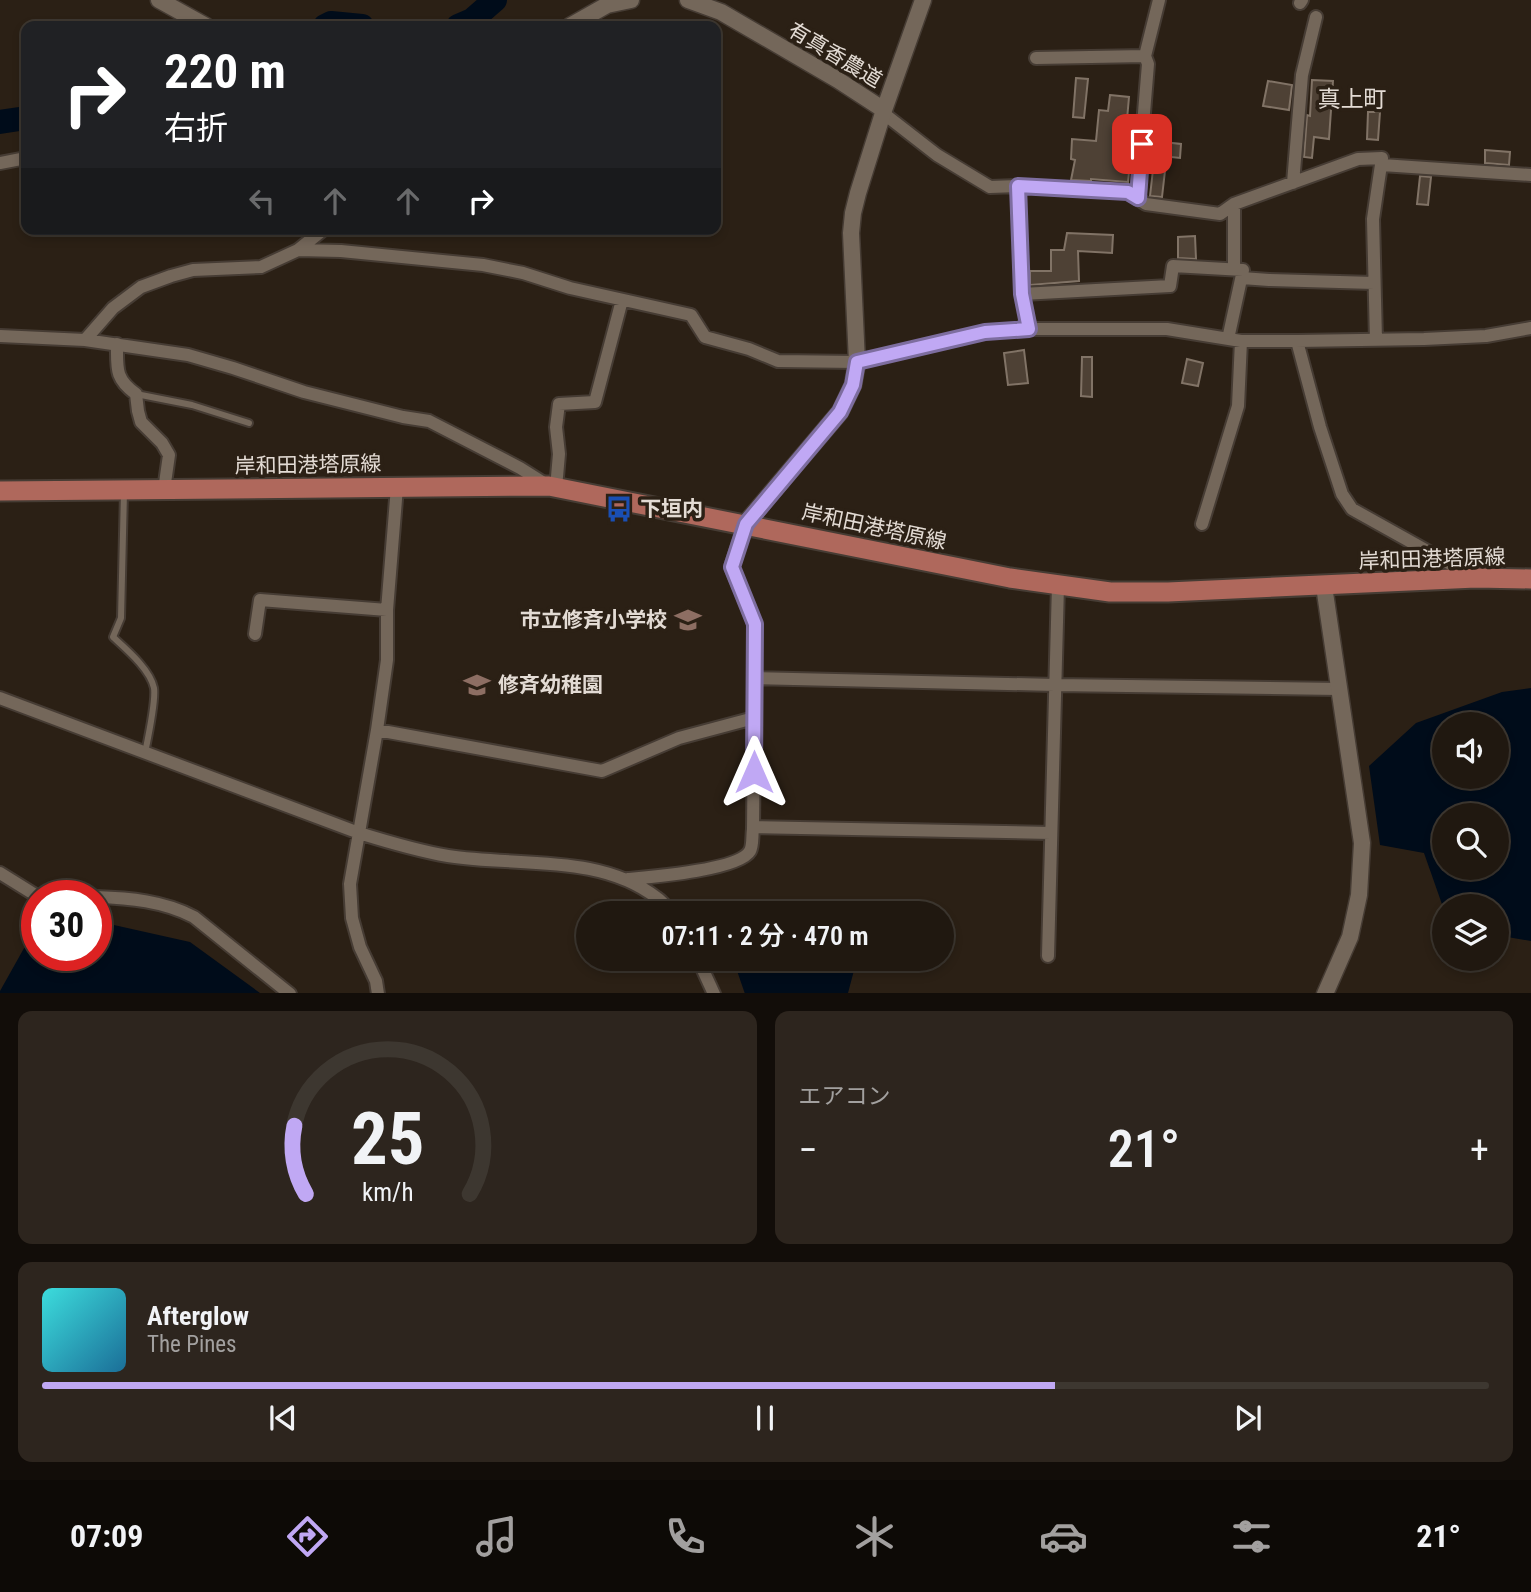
<!DOCTYPE html>
<html lang="ja">
<meta charset="utf-8">
<style>
:root{--surface:#201810;--page:#2d251e;--text:#f1f3f6;--muted:#a2a09f;--line:#3d3730;--accent:#c0a8f4}
body{margin:0;font-family:"Roboto Condensed","Noto Sans JP",sans-serif;background:var(--page);color:var(--text);height:100vh;display:flex;flex-direction:column;font-size:26px;white-space:nowrap}
*{box-sizing:border-box;margin:0}
p{font-size:23px;color:var(--muted)}
.icon{flex:none;width:38px;height:38px;fill:none;stroke:currentColor;stroke-width:2;stroke-linecap:round;stroke-linejoin:round}
.map{position:relative;height:993px;overflow:hidden}
.sheet{display:flex;flex-direction:column;gap:18px;padding:18px;background:#120d09;flex:1}
.sheet>*{flex:none}
.hud{position:absolute;left:21px;top:21px;width:700px;height:214px;border-radius:14px;box-shadow:0 4px 10px #0003,0 0 0 2px var(--line);background:#202124;color:#fff;overflow:hidden}
.controls{position:absolute;left:1432px;top:712px;display:grid;gap:14px}
.controls a{display:grid;place-items:center;width:77px;height:77px;border-radius:50%;background:var(--surface);box-shadow:0 4px 10px #0003,0 0 0 2px var(--line);font-size:35px}
.speed{position:absolute;left:21px;top:880px;display:flex;gap:14px;font-size:35px;font-weight:700;text-align:center}
.speed>*{display:grid;place-content:center;width:91px;height:91px;border-radius:50%;background:var(--surface);box-shadow:0 4px 10px #0003,0 0 0 2px var(--line);line-height:1}
.speed .limit{border:10px solid #d22;background:#fff;color:#111}
.pin{position:absolute;display:grid;place-items:center;width:60px;height:60px;color:#fff;margin:-30px;border-radius:14px;box-shadow:0 4px 10px #0006}
.me{position:absolute;width:77px;margin:-38px;rotate:0deg;stroke-linejoin:round;filter:drop-shadow(0 0 5px #0008)}
.turn{display:flex;align-items:center;gap:24px;height:147px;padding:0 28px;font-size:32px}
.turn .icon{width:91px;height:91px;stroke-width:2.5}
.turn b{display:block;font-size:49px;line-height:60px}
.lanes{display:flex;align-items:center;height:66px;padding:0 28px;background:#0003;justify-content:center;gap:35px;direction:ltr}
.lanes .off{opacity:.35}
.big{font-size:52px;font-weight:600;line-height:1.1}
.sheet .card{flex:1;display:flex;flex-direction:column;justify-content:center;gap:10px;min-width:0;padding:0 24px;border-radius:14px;background:var(--page)}
.sheet .dial{align-items:center;gap:0}
.dial svg{height:182px;overflow:visible;fill:none;stroke:var(--line);stroke-width:7;stroke-linecap:round;text-anchor:middle}
.dial text{fill:var(--text);stroke:none}
.song{display:flex;align-items:center;gap:21px}
.cover{width:84px;height:84px;border-radius:10px;background:linear-gradient(135deg,hsl(180 70% 55%),hsl(200 70% 35%))}
.played{height:7px;border-radius:4px;background:linear-gradient(90deg,var(--accent) 70%,var(--line) 70%)}
.keys{display:flex;justify-content:space-around;direction:ltr}
.heat{display:flex;justify-content:space-between;align-items:center;font-size:38px;direction:ltr}
.sheet .tiles{flex:1;display:grid;gap:18px;grid-template-columns:1fr 1fr}
.card:last-child{grid-column:span 2}
.trip{position:absolute;left:576px;top:901px;width:378px;height:70px;border-radius:35px;background:var(--surface);box-shadow:0 4px 10px #0003,0 0 0 2px var(--line);font-weight:600;line-height:70px;text-align:center}
.tabs{display:flex;height:112px;justify-content:space-around;align-items:center;background:#0d0a06;color:var(--muted)}
.tabs .icon{width:49px;height:49px}
.tabs .on{color:var(--accent)}
.tabs b{font-size:32px;color:var(--text)}
.map>svg:first-child{display:block}
.water{fill:#000c1a;fill-rule:evenodd}
.lines{fill:none;stroke-linecap:round;stroke-linejoin:round}
.river{stroke:#000c1a;stroke-width:24}
.building{fill:#4e4135;stroke:#817366;stroke-width:2}
.service-casing{stroke:#463c34;stroke-width:10}
.minor-casing{stroke:#463c34;stroke-width:16}
.tertiary-casing{stroke:#463c34;stroke-width:19}
.primary-casing{stroke:#463c34;stroke-width:23}
.service{stroke:#74675a;stroke-width:6}
.minor{stroke:#74675a;stroke-width:12}
.tertiary{stroke:#74675a;stroke-width:16}
.primary{stroke:#af685c;stroke-width:19}
.route-casing{stroke:#7d6d9f;stroke-width:18}
.route{stroke:#c0a8f4;stroke-width:12}
.labels{text-anchor:middle;dominant-baseline:central;stroke-width:7;stroke-linejoin:round;paint-order:stroke}
.street-label{font-size:21px;fill:#e3dbd4;stroke:#2b2015}
.poi-label{font-size:21px;font-weight:bold;fill:#e3dbd4;stroke:#2b2015;text-anchor:start}
.neighbourhood-label{font-size:23px;fill:#e3dbd4;stroke:#2b2015}
</style>
<div class="map">
<svg width="1531" height="994" viewBox="0 0 1531 994">
<rect width="100%" height="100%" fill="#2b2015"/>
<!-- water -->
<path class="water" d="M1531 688V941L1496 935V906H1444V910L1424 853 1380 845 1369 766 1416 723 1502 692ZM1444 724H1496V777H1444ZM1444 816H1496V868H1444Z
M96 921 190 942 260 993H0V991L37 925V956H96Z
M733 959H857L848 993 745 994Z"/>
<g class="lines">
<!-- river -->
<path class="river" d="M325 26 331 23 362 26
M458 26 472 20 495 0
M0 122 26 118"/>
</g>
<!-- building -->
<path class="building" d="M1076 78 1088 79 1084 118 1073 117Z
M1312 80 1333 81 1329 139 1314 137 1312 158 1304 157 1307 115 1310 116Z
M1268 81 1292 85 1289 110 1263 106Z
M1110 95 1129 97 1126 131 1133 132 1128 182 1091 179V181L1071 180 1075 160 1071 159 1072 139 1096 141 1099 110 1108 111Z
M1368 112H1380L1378 140 1367 139Z
M1163 142 1181 144 1180 158 1162 156Z
M1485 150 1510 152 1509 165 1485 163Z
M1154 161 1166 162 1162 197 1150 196Z
M1420 176 1431 177 1428 205 1417 204Z
M1067 233 1113 235 1112 253 1078 251 1079 281 1030 285V271H1051V250H1064Z
M1195 236 1196 259 1178 258V237Z
M1024 350 1028 383 1008 385 1004 353Z
M1082 357H1092V397L1081 396Z
M1187 359 1203 363 1198 386 1182 383Z"/>
<g class="lines">
<!-- service casing -->
<g class="service-casing">
<path id="service" d="M136 394 192 405 249 423
M124 492 121 618 113 637C126 649 150 669 154 688 156 701 148 738 145 753"/>
</g>
<!-- minor casing -->
<g class="minor-casing">
<path id="minor" d="M1300 3 1302 0
M1036 58 1145 56 1159 0
M883 113 937 155 990 187 1018 186 1128 192 1146 204 1220 214 1234 204 1358 159 1382 158 1373 219 1376 340
M0 163 26 158
M1382 165 1531 175
M1293 183 1302 75 1316 17
M1018 186 1022 294 1029 329
M1137 198 1148 64 1145 56
M1234 204V269
M298 250 324 229
M1242 278 1269 280 1374 283
M1022 294 1170 286 1173 266 1243 270 1228 339
M0 336 85 340 188 355 233 368 304 392 403 417 429 421 520 468 547 485
M85 340 113 308 141 287 171 276 193 270 261 267 298 250 341 251 483 265 523 273 570 288 691 315 705 337 749 349 778 361 857 362 985 332 1029 329H1167L1241 341H1297L1424 339 1486 336 1531 328
M1297 341 1320 427 1342 494 1352 509 1472 576
M117 344C117 369 115 379 136 394L138 411 141 422 162 443 169 455 164 490
M556 488 559 454 556 427 559 404 595 402 622 300
M1202 524 1238 406 1241 341
M255 634 260 600 387 610
M754 678 1055 685 1339 689
M0 698 359 833C388 842 418 851 448 856 516 867 600 853 657 898 663 902 667 908 672 914
M377 730 602 771 679 738 754 718
M753 827 1051 833
M0 873 37 896
M628 879C650 877 739 870 750 851 753 846 752 836 753 829L755 624 731 567 745 524
M96 897C129 898 164 901 194 917L290 994
M1048 956 1058 585
M698 959 714 994
M378 994 376 981 360 947 352 918 350 884 377 730 387 660V610L397 487"/>
</g>
<!-- tertiary casing -->
<g class="tertiary-casing">
<path id="tertiary" d="M159 0 206 26
M688 0 721 12 838 80 884 110
M570 26 607 5 631 0
M745 524 840 412 853 385 857 362 851 233 853 213 858 193 884 110 923 0
M1324 586 1362 843 1359 895 1350 937 1325 994"/>
</g>
<!-- primary casing -->
<g class="primary-casing">
<path id="primary" d="M0 491 549 486 1010 578 1110 592H1168L1476 578 1531 579"/>
</g>
<!-- service -->
<use href="#service" class="service"/>
<!-- minor -->
<use href="#minor" class="minor"/>
<!-- tertiary -->
<use href="#tertiary" class="tertiary"/>
<!-- primary -->
<use href="#primary" class="primary"/>
</g>
<g class="lines">
<!-- route casing -->
<g class="route-casing">
<path id="route" d="M754 772 755 624 732 567 746 524 840 412 853 385 857 362 985 332 1029 329 1022 294 1018 186 1128 192 1138 198 1142 144"/>
</g>
<!-- route -->
<use href="#route" class="route"/>
</g>
<!-- icons -->
<defs>
<g id="bus-bare" transform="scale(2.1)"><path d="M-5-6H5V4H4V6H2V4H-2V6H-4V4H-5ZM-3.5-4V0h7V-4ZM-3.5 1.2v1.5H-2V1.2ZM2 1.2v1.5H3.5V1.2Z" fill="#1a4fb4" stroke="#2b2015" stroke-width="2.5" paint-order="stroke"/></g>
<g id="school-bare" transform="scale(2.1)"><path d="M0-5L7-2L0 1L-7-2ZM-4 1L0 2.5L4 1V4Q0 6-4 4Z" fill="#8d6e63" stroke="#2b2015" stroke-width="2.5" paint-order="stroke"/></g>
</defs>
<g fill-rule="evenodd">
<use href="#bus-bare" x="619" y="509"/>
<use href="#school-bare" x="688" y="620"/>
<use href="#school-bare" x="477" y="685"/>
</g>
<g class="labels">
<!-- street labels -->
<g class="street-label">
<text transform="translate(835 55) rotate(31)">有真香農道</text>
<text transform="translate(308 465) rotate(-1)">岸和田港塔原線</text>
<text transform="translate(874 527) rotate(12)">岸和田港塔原線</text>
<text transform="translate(1432 559) rotate(-2)">岸和田港塔原線</text>
</g>
<!-- poi labels -->
<g class="poi-label">
<text x="640" y="509">下垣内</text>
<text x="667" y="620" text-anchor="end">市立修斉小学校</text>
<text x="498" y="685">修斉幼稚園</text>
</g>
<!-- neighbourhood labels -->
<g class="neighbourhood-label">
<text x="1352" y="99">真上町</text>
</g>
</g>
</svg>
<div class="controls">
<a><svg class="icon" aria-label="sound" viewBox="0 0 24 24"><path d="M4 9h4l5-4v14l-5-4H4zM17 9q2 3 0 6"/></svg></a>
<a><svg class="icon" aria-label="search" viewBox="0 0 24 24"><circle cx="10" cy="10" r="6"/><path d="M15 15l6 6"/></svg></a>
<a><svg class="icon" aria-label="layers" viewBox="0 0 24 24"><path d="M12 4l9 5-9 5-9-5zM3 14l9 5 9-5"/></svg></a>
</div>
<div class="speed"><div class="limit">30</div></div>
<div class="pin" style="left:1142px;top:144px;background:#d93025"><svg class="icon" aria-label="arrive" viewBox="0 0 24 24"><path d="M6 21V4h12l-3 4 3 4H6"/></svg></div>
<svg class="me" style="left:754px;top:772px" viewBox="-20 -20 40 40"><path d="M0-17L14 15 0 8-14 15z" fill="#c0a8f4" stroke="#fff" stroke-width="4"/></svg>
<div class="trip">07:11 · 2 分 · 470 m</div>
<div class="hud">
<div class="turn"><svg class="icon" aria-label="right" viewBox="0 0 24 24"><path d="M7 20v-9h11M14 6l5 5-5 5"/></svg><div><b>220 m</b>右折</div></div>
<div class="lanes"><svg class="icon off" aria-label="left" viewBox="0 0 24 24"><path d="M17 20v-9H6M10 6l-5 5 5 5"/></svg><svg class="icon off" aria-label="ahead" viewBox="0 0 24 24"><path d="M12 20V5M6 11l6-6 6 6"/></svg><svg class="icon off" aria-label="ahead" viewBox="0 0 24 24"><path d="M12 20V5M6 11l6-6 6 6"/></svg><svg class="icon" aria-label="right" viewBox="0 0 24 24"><path d="M7 20v-9h11M14 6l5 5-5 5"/></svg></div>
</div>
</div>
<section class="sheet">
<div class="tiles">
<div class="card dial"><svg viewBox="0 0 100 80">
<path d="M14 69A42 42 0 1 1 86 69"/>
<path d="M14 69A42 42 0 0 1 9 39" stroke="#c0a8f4"/>
<text x="50" y="56" font-size="32" font-weight="700">25</text>
<text x="50" y="72" font-size="11">km/h</text>
</svg></div>
<div class="card"><p>エアコン</p>
<div class="heat"><a>−</a><b class="big">21°</b><a>+</a></div>
</div>
<div class="card">
<div class="song"><i class="cover"></i><div><b>Afterglow</b><p>The Pines</p></div></div>
<div class="played"></div>
<div class="keys"><svg class="icon" aria-label="previous" viewBox="0 0 24 24"><path d="M18 5L8 12l10 7zM5 5v14"/></svg><svg class="icon" aria-label="pause" viewBox="0 0 24 24"><path d="M8 5v14M16 5v14"/></svg><svg class="icon" aria-label="next" viewBox="0 0 24 24"><path d="M6 5l10 7-10 7zM19 5v14"/></svg></div>
</div>
</div>
</section>
<nav class="tabs">
<b>07:09</b>
<svg class="icon on" aria-label="directions" viewBox="0 0 24 24"><path d="M12 3l9 9-9 9-9-9zM9 14v-3h6M13 9l2 2-2 2"/></svg>
<svg class="icon" aria-label="music" viewBox="0 0 24 24"><path d="M9 18V5l10-2v13"/><circle cx="6" cy="18" r="3"/><circle cx="16" cy="16" r="3"/></svg>
<svg class="icon" aria-label="phone" viewBox="0 0 24 24"><path d="M5 4h4l2 5-3 2q2 4 5 5l2-3 5 2v4C11 20 4 13 5 4z"/></svg>
<svg class="icon" aria-label="climate" viewBox="0 0 24 24"><path d="M12 3v18M4 7l16 10M4 17L20 7"/></svg>
<svg class="icon" aria-label="car" viewBox="0 0 24 24"><path d="M5 17H2v-5l4-1 3-4h7l3 4 3 1v5h-3M9 17h6M6 11h13"/><circle cx="7" cy="17" r="2"/><circle cx="17" cy="17" r="2"/></svg>
<svg class="icon" aria-label="filters" viewBox="0 0 24 24"><path d="M4 7h16M4 17h16"/><circle cx="9" cy="7" r="2"/><circle cx="15" cy="17" r="2"/></svg>
<b>21°</b>
</nav>
